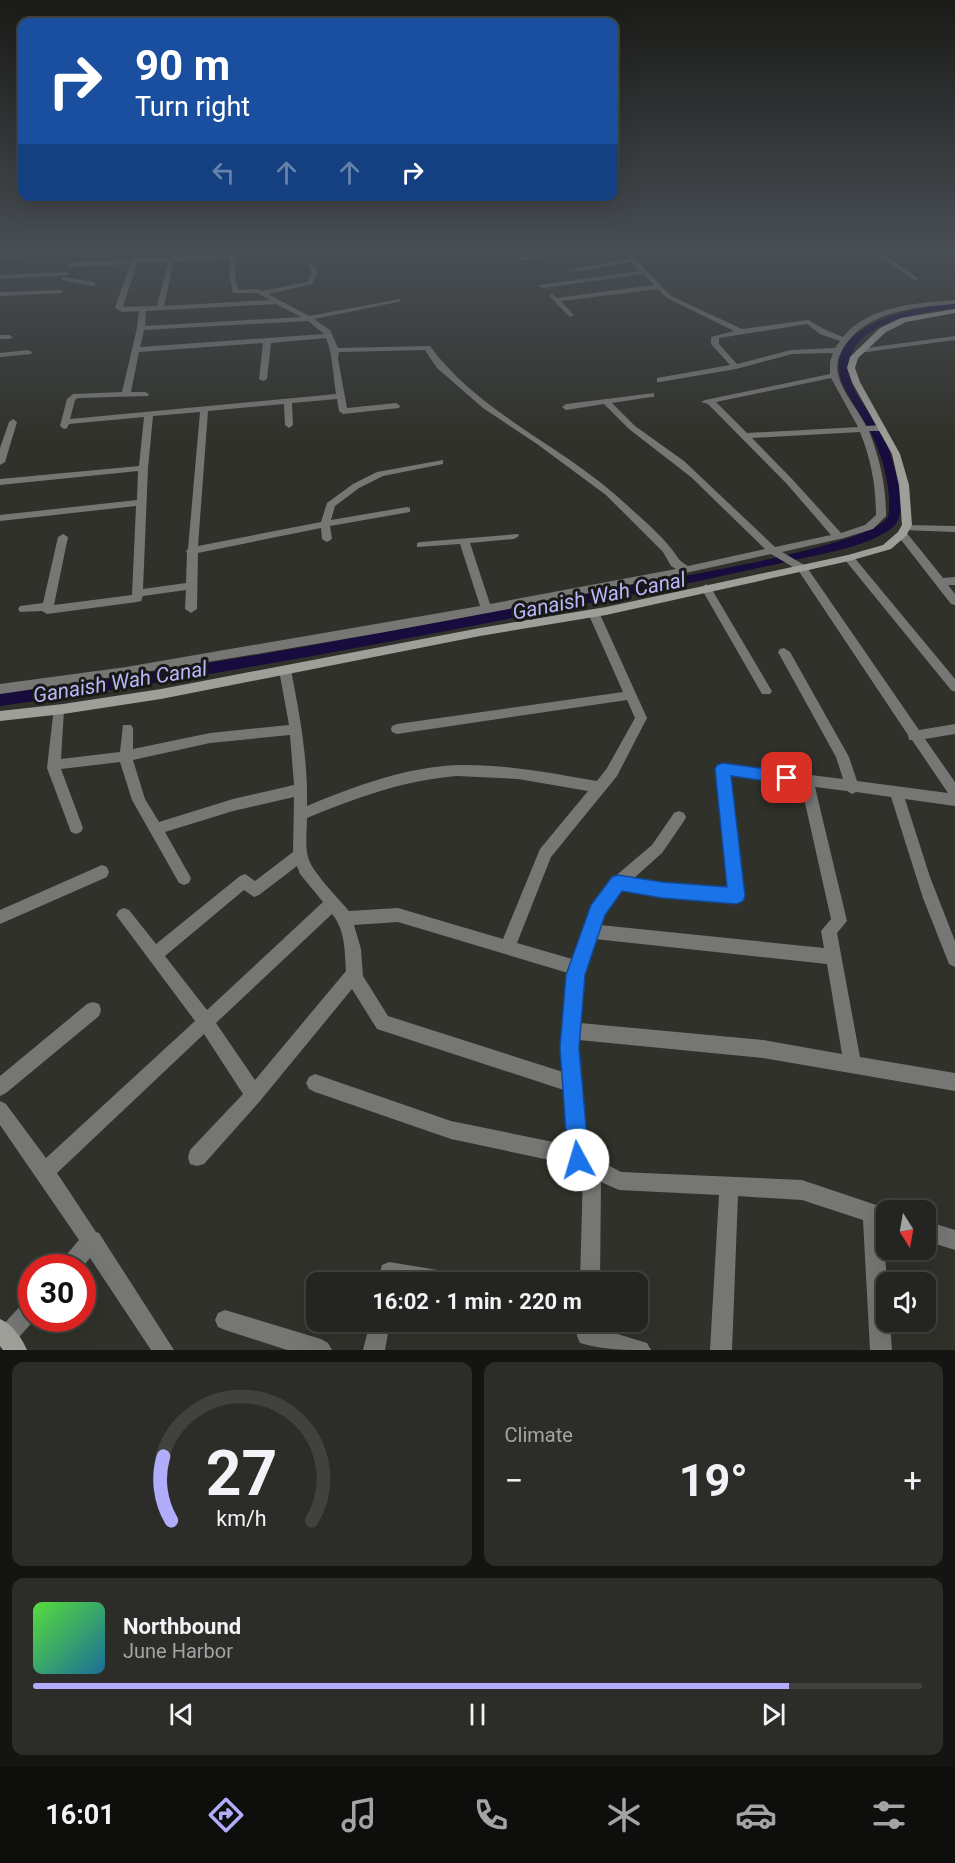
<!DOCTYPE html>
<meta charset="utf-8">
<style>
:root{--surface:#242520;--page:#2c2d29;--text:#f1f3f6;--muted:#a3a5a5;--line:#41423e;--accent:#b1adfa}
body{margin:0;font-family:Roboto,sans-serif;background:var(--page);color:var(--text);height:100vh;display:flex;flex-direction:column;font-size:22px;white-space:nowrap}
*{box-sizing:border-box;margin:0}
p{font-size:20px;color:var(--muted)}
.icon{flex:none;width:33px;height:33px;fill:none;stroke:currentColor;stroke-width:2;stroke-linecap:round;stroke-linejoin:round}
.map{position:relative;height:1350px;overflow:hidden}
.sheet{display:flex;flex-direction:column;gap:12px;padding:12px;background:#141412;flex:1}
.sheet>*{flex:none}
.banner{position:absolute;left:18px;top:18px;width:600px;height:183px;border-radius:12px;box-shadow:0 6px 24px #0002,0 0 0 2px var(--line);background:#1a4fa0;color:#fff;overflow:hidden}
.needle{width:39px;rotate:169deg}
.tools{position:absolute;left:876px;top:1200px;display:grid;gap:12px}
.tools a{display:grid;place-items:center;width:60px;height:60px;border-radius:12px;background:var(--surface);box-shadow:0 6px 24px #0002,0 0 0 2px var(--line);font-size:30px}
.speed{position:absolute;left:18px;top:1254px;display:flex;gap:12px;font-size:30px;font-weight:700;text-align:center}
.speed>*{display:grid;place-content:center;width:78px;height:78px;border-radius:50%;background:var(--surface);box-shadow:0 6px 24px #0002,0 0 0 2px var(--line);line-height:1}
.speed .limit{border:9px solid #d22;background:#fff;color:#111}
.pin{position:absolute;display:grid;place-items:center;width:51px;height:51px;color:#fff;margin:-26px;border-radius:12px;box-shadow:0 3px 9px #0006}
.me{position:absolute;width:66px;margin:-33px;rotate:354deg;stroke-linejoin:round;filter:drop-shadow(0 0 4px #0008)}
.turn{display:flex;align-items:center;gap:21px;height:126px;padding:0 18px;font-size:27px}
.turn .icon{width:78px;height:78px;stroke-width:2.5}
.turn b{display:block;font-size:42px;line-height:51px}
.lanes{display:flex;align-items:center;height:57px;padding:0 18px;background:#0003;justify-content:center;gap:30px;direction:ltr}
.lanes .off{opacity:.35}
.big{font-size:45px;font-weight:700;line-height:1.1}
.sheet .widget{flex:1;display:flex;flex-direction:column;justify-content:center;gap:9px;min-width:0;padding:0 21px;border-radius:12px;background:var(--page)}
.sheet .dial{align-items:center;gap:0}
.dial svg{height:156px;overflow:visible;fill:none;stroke:var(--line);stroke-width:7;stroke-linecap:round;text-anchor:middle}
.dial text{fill:var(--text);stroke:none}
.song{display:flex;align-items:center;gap:18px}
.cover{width:72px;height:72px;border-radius:9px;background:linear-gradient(135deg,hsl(110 70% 55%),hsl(200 70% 35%))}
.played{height:6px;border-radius:3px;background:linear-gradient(90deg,var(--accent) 85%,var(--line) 85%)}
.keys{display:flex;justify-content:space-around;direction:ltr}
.heat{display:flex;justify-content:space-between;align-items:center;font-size:33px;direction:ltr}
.sheet .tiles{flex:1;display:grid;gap:12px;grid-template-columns:1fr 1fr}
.widget:last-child{grid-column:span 2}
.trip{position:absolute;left:306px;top:1272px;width:342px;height:60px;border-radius:12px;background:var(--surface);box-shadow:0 6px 24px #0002,0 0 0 2px var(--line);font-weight:700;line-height:60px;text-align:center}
.dock{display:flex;height:96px;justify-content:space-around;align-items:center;background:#0e0f0d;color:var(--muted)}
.dock .icon{width:42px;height:42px}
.dock .selected{color:var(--accent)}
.dock b{font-size:27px;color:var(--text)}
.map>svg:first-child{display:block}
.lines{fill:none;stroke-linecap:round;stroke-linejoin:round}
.canal{fill:#170c3d;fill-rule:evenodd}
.street{fill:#767774;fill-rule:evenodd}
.secondary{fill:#9e9f99;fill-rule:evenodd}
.route{fill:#1a73e8;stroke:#114b97;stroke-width:1.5}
.labels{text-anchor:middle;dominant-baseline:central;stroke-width:6;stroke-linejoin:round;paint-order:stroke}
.water-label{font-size:21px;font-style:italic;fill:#b9b6f9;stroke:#181916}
</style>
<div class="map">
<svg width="955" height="1350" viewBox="0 0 955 1350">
<rect width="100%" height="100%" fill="#30312a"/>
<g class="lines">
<!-- canal -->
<path class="canal" d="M955 302V308C918 312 841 324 850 376 853 395 871 412 880 429 890 448 896 472 900 493 902 508 902 522 888 531 861 548 825 553 795 560 745 571 695 582 645 592 431 634 217 677 0 706V694C207 667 412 628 616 588 660 580 869 547 888 517 893 489 881 449 866 424 858 410 847 396 841 380 823 323 918 307 955 302Z"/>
<!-- street -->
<path class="street" d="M135 250H141L138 259 231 254V250H237L235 274 238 290 258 289 262 291 307 282 312 272 307 265 312 264 318 272 312 284 268 294 309 316 400 299V301L398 302 314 319 330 330 338 348 430 346C479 414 568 448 628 506 642 519 658 532 670 547 677 555 678 561 688 566L765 549 691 477 629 429 604 404 566 410 562 407 566 404 654 393V397H651L612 403 635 426 684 461 775 547 831 535 786 483 708 404 701 402 705 400 830 374V362L833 353 792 354 736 369 660 382H657V378L730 365 711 344V337L734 331 667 298 658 289 561 301 574 315 570 317 549 296 552 294 557 298 654 285 643 274 542 288 539 286 540 285 640 271 632 262 571 272 568 270 629 259 621 250H627L671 296 742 329 808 320 826 330 843 337C869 305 918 303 955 300V304C919 307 873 310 849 340 841 350 835 361 838 374 842 393 858 409 866 426L882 425 886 428 882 431H869C880 459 886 486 886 516L873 529 844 538 782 552 806 566 919 730 955 724V734L925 739 955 782V806L905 799 930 877 955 941V967L949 964 923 898 891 797 856 792 852 794 847 791 815 787 847 921 837 933 860 1057 955 1073V1091L763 1058 579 1040V1048L587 1154 621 1172 802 1180 891 1210H886V1227H883L887 1282 886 1322H890L892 1350H870L863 1220 802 1200 738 1196 732 1350H710L719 1195 619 1190 601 1182 600 1282H580L583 1172 568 1164 451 1139 315 1092 309 1089 306 1083 309 1077 315 1074 451 1121 568 1145 564 1090 377 1029 352 989 260 1101 204 1164 197 1166 190 1164 188 1157 190 1150 243 1094 204 1034 57 1173 96 1232 99 1233 174 1350H151L90 1258 82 1268H58L61 1261 79 1240 0 1125V1101L6 1104 46 1158 195 1021 116 915 119 910 124 908 129 910 156 944 240 876 245 874 255 881 293 852 294 797 233 811 165 832 191 878 189 883 184 885 179 883 132 800 120 762 61 769 83 828 81 832 76 834 71 832 47 768 54 707H62L64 710 61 759 120 752 123 725H131L133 728V749L210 733 289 725 279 670 285 666 291 670C300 716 308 760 307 806 355 786 406 767 459 765 505 764 551 773 597 781L607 768 635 718 627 700 397 734 392 732 391 729 392 726 397 724 623 692 588 613 594 609 598 610 647 718 617 776 551 857 517 943 572 959 593 906 613 878 652 845 674 813 679 811 684 813 686 817 684 821 662 853 633 879 662 883 729 888 716 769 718 765 723 764 843 779 836 757 778 652 780 649 784 648 790 652 849 757 857 781 948 793 912 740H909L908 735 798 570 771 554C517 612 258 656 0 694V684L126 667 480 606 460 544 417 547V543L421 542 518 534 519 536 514 539 470 543 490 604 676 569 671 566 663 552 606 495 537 444 483 408 437 368 425 350 339 352 338 359 347 408 396 403 400 406 399 408 343 414 339 411 337 399 292 403 293 425 289 428 285 425 284 404 208 411 198 546 321 522 327 503 353 484 377 472 443 460V464L383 476 359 488 335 506 331 520 407 507 410 508V512L330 526 332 539 327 542 322 539 321 528 198 553 197 609 191 613 185 609 186 590 143 596 141 601 137 602 47 614 42 611 20 612 18 609 20 606 43 603 58 537 63 534 68 537 54 605 132 595 136 506 0 521V515L137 500 138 471 0 485V479L139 466 144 417 69 424 67 428 64 429 60 426 67 399 73 394 122 392 137 328 139 311 122 312 115 308 130 264 69 267 66 265 69 263 132 260ZM230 258 229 274 233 293H257L270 300 164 306 174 261ZM168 262 157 306 123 307 137 263ZM276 304 301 317 145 326 146 311ZM308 321 324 334 140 347 144 330ZM807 324 820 334 840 341 835 348 791 350 737 364 719 344V338ZM326 338C333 355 333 376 336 394L70 419 75 400 78 398 148 396 149 394 145 392H131L139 352 263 343 259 379 263 381 267 379 271 343ZM831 378 858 427 747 433 716 402ZM200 412 188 549 186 551 187 553 186 583 143 589 148 468 153 416ZM860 432C871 459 876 486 876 515L865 525 841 533 792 479 752 438ZM290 735 294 785 233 799 159 822 145 799 133 760 210 743ZM730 775 801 785 831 919 821 931 824 948 600 925 604 915 621 890 662 897 737 903 742 901 745 896ZM457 776 518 779 588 791 540 849 503 939 398 908 349 911C339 899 311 871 308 857 305 845 307 830 307 818 356 798 404 780 457 776ZM297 866 300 874 323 902 207 1010 165 956 244 890 254 897 259 895ZM332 914C345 929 345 952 346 971L255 1080 216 1023ZM398 922 568 973 561 1048 563 1072 388 1016 363 976 361 949 354 925ZM595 939 827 964 842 1054 763 1040 580 1023 584 975Z
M570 250H585L518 261 515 259Z
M870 250H877L919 279 914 280Z
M75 251 78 253 77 254 0 258V254Z
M66 272 69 274 68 275 0 279V275Z
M64 277 93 282 96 284 93 286 62 280V278Z
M60 290 63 292 62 293 0 296V292Z
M0 335H9L13 337 9 339H0Z
M955 336V340L859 353 855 351 859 349Z
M28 350 32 352 31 354 0 357V353Z
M13 419 17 422 5 462 0 465V448L9 422Z
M905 525 955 526V532L901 530V526Z
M902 531 906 532 943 578 955 577V585H948L955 594V605L951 604 898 536V532Z
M849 555 853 556 955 679V692L951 690 845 560 844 558 845 556Z
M706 584 711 588 770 688 772 691 770 694H762L701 588Z
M102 865 107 867 109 872 107 877 0 924V910Z
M93 1002 99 1004 101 1010 99 1016 6 1093 0 1096V1076L87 1004Z
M926 1221 955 1230V1250L926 1241Z
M389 1262 450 1272 457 1275 460 1282H377L382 1265Z
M32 1298V1318H36L13 1344 6 1348 0 1345V1328L25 1301Z
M225 1310 321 1339 328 1343 332 1350H287L225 1330 218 1327 215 1320 218 1313Z
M370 1322H390L385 1350H363Z
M578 1322H598V1328L647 1343 651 1350C627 1350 602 1350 580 1343L577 1336Z"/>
<!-- secondary -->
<path class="secondary" d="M955 309V313L906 322 886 332 858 358 855 368 860 382 900 454 909 485 912 525 906 536 891 549 849 561 606 615 480 636 161 699 63 714 0 721V711L63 704 161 689 480 628 606 607 848 555 883 545 898 532 902 525 899 485 892 454 852 382 847 368 850 357 880 328 901 318Z
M0 1319C12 1324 22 1338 27 1350H3L0 1346Z"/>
</g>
<!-- sky -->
<linearGradient id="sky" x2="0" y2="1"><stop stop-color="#1a1b17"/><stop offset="0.57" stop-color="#484e55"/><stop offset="1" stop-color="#484e55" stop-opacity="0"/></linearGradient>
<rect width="955" height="439" fill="url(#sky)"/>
<!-- route -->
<path class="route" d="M723 763 787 772 792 774 794 778 792 782 787 784 731 776 745 896 743 901 737 904 662 898 622 891 605 915 585 975 579 1048 589 1160 586 1167 578 1170 571 1167 568 1160 560 1048 566 975 591 905 612 877 618 875 662 882 727 887 715 769 717 765Z"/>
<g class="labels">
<!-- water labels -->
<g class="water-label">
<text transform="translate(599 596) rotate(-11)">Ganaish Wah Canal</text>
<text transform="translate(120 682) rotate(-9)">Ganaish Wah Canal</text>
</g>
</g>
</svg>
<div class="tools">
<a><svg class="needle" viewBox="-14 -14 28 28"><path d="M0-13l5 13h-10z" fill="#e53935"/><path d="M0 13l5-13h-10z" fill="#a3a5a5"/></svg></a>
<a><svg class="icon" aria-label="sound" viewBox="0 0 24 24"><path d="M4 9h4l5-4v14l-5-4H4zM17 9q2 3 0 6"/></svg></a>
</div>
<div class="speed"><div class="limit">30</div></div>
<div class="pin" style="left:787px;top:778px;background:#d93025"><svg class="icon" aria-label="arrive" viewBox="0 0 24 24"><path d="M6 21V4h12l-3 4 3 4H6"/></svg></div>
<svg class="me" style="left:578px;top:1160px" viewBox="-20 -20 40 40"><circle r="19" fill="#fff"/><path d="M0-13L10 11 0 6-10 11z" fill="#1a73e8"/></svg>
<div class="trip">16:02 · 1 min · 220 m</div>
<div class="banner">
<div class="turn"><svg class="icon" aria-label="right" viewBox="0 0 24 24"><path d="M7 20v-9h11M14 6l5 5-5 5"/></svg><div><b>90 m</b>Turn right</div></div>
<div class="lanes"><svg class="icon off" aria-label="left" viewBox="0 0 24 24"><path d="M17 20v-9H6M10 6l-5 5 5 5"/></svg><svg class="icon off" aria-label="ahead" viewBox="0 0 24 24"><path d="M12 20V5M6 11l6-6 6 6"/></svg><svg class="icon off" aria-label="ahead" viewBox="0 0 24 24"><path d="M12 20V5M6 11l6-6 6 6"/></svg><svg class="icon" aria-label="right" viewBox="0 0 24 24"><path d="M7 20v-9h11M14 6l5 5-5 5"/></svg></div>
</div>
</div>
<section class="sheet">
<div class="tiles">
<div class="widget dial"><svg viewBox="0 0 100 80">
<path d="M14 69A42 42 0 1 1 86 69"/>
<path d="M14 69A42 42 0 0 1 10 36" stroke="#b1adfa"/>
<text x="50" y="56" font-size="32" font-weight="700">27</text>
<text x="50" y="72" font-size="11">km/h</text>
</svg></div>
<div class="widget"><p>Climate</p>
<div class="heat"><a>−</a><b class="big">19°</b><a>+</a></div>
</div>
<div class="widget">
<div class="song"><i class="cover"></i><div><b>Northbound</b><p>June Harbor</p></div></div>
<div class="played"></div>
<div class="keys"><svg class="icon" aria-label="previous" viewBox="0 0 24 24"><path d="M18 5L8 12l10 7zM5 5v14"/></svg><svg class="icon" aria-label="pause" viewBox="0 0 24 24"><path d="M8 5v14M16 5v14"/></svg><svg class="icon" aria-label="next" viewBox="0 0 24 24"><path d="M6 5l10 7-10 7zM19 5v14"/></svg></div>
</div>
</div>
</section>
<nav class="dock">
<b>16:01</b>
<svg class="icon selected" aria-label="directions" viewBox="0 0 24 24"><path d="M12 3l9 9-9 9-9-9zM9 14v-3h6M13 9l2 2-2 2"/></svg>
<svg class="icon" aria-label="music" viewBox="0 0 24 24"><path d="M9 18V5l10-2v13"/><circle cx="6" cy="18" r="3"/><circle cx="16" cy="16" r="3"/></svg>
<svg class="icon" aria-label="phone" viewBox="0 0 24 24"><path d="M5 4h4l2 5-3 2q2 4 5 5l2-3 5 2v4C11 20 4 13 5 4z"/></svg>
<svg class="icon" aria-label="climate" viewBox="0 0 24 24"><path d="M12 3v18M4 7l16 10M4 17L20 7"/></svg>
<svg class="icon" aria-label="car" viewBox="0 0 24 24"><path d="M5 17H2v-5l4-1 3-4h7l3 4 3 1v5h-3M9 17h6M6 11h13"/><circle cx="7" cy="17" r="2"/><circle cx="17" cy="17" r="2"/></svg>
<svg class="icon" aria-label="filters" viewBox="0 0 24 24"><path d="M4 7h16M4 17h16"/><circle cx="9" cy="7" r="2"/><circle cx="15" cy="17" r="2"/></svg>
</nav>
